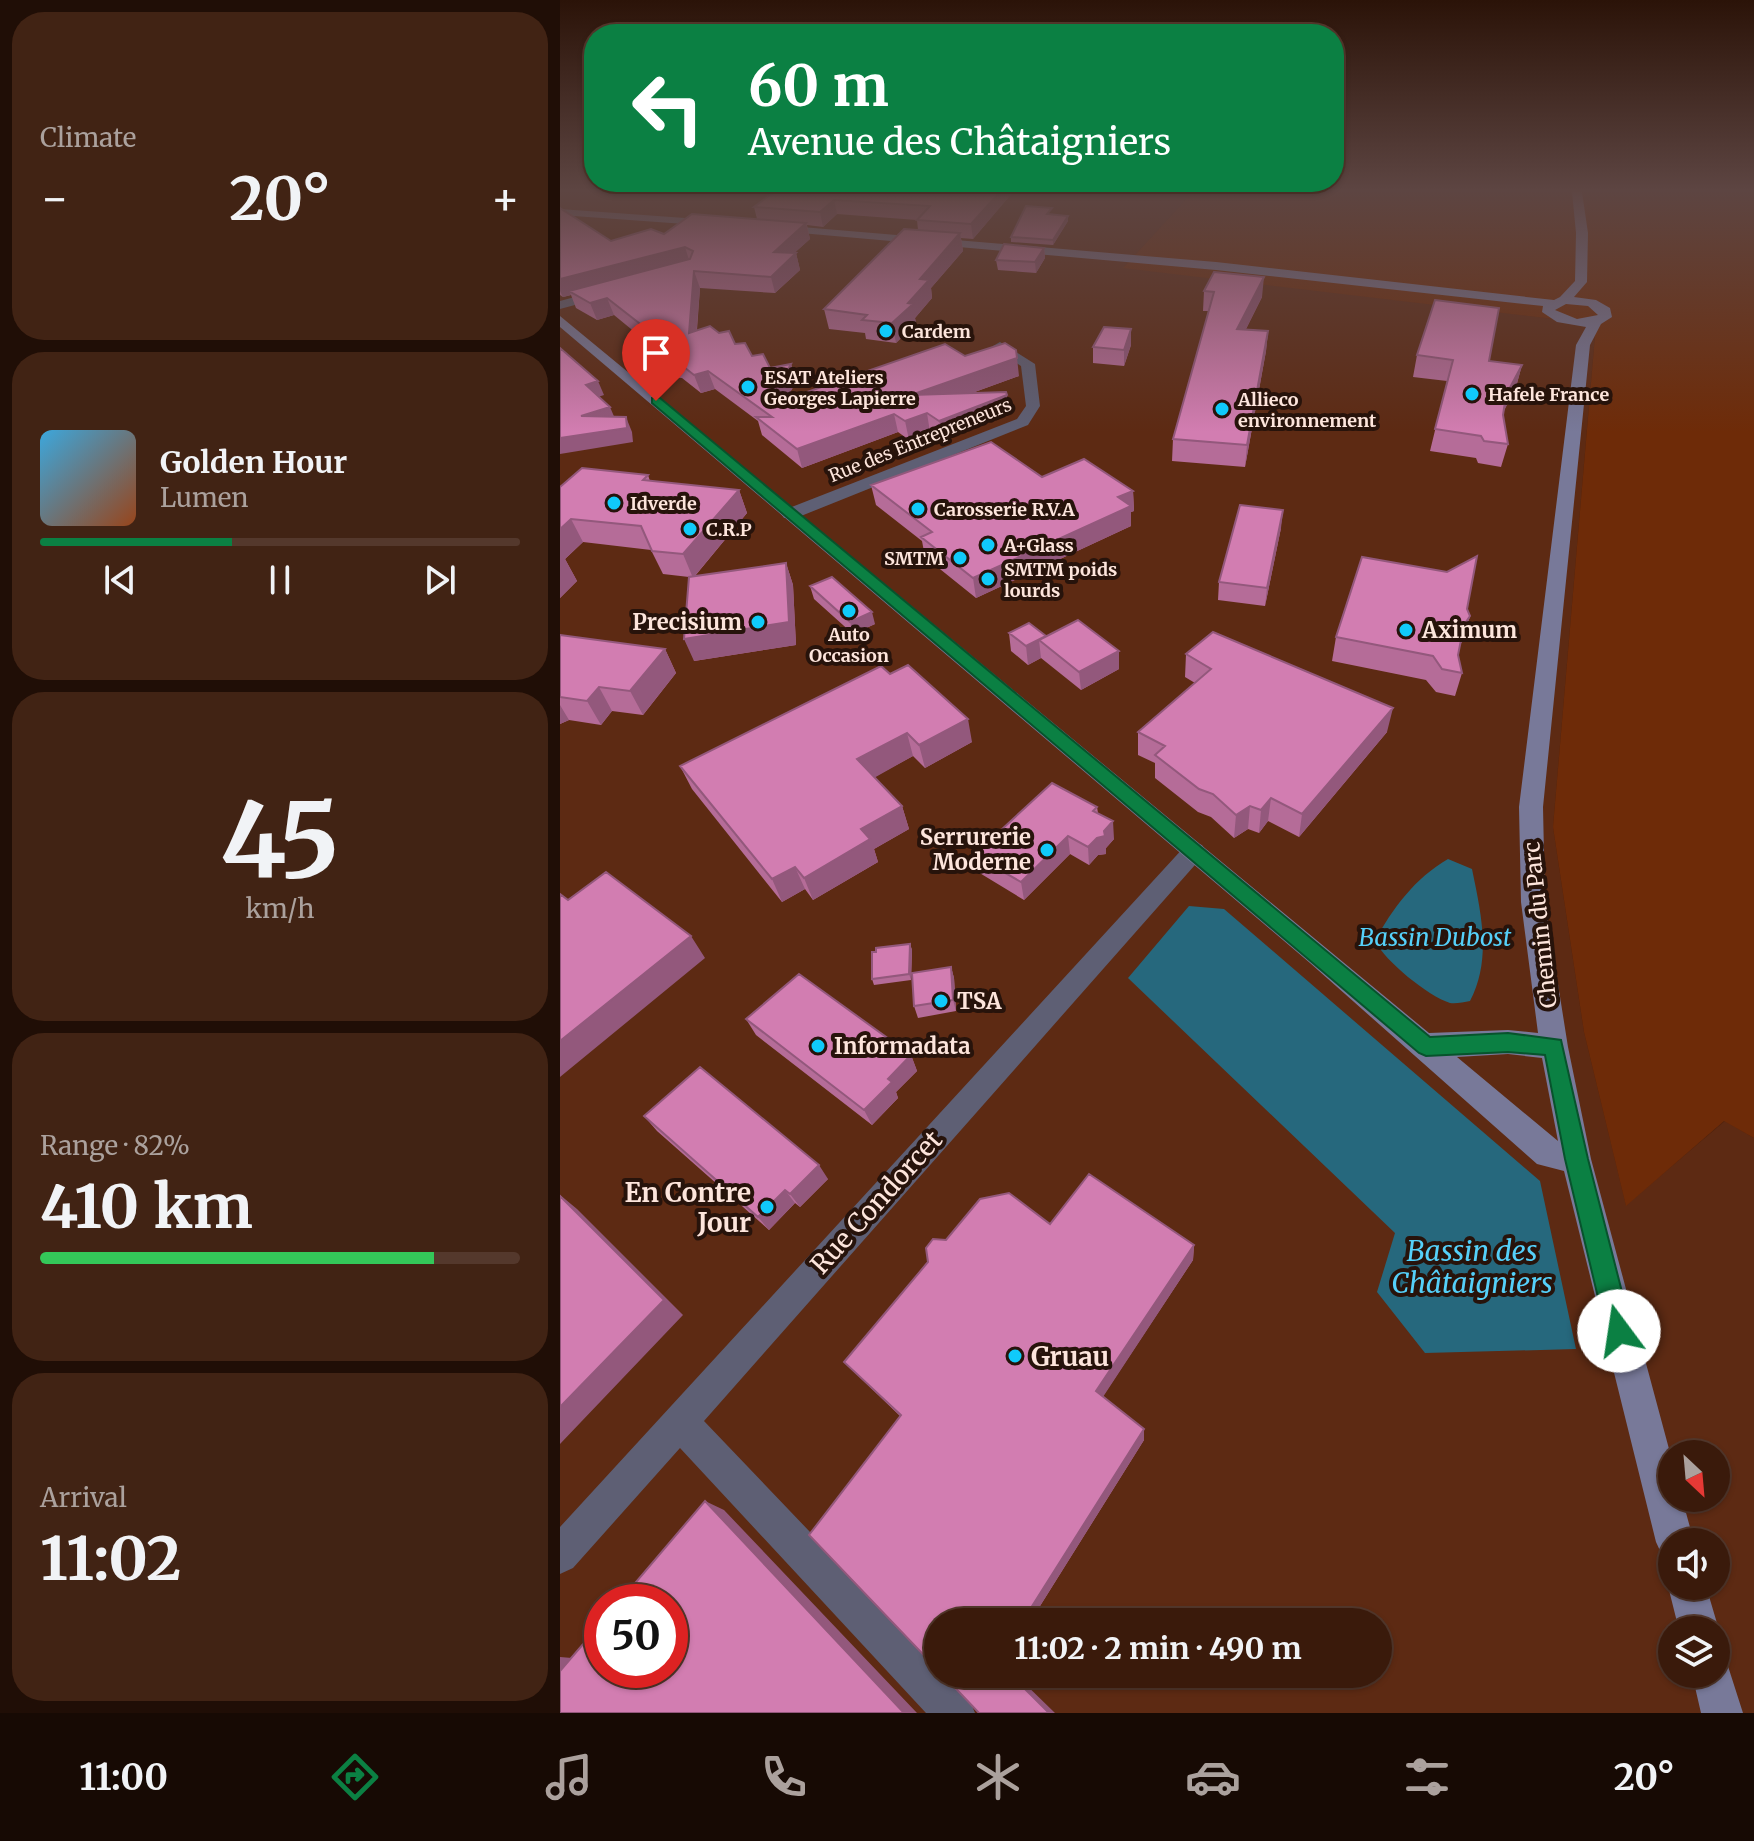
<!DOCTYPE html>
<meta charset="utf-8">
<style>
:root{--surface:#3a1a0b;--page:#412314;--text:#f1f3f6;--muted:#aba19d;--line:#54382c;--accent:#0b8043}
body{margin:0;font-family:Merriweather,serif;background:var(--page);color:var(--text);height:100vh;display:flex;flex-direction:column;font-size:30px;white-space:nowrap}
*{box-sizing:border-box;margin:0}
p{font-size:26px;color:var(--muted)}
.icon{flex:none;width:44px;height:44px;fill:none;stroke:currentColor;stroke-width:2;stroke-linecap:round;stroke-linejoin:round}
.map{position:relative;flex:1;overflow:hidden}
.drawer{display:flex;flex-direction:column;gap:12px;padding:12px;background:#200e06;width:560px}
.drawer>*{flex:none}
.guide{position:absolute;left:24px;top:24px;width:760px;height:168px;border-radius:32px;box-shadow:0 2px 6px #0004,0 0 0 2px var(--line);background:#0b8043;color:#fff;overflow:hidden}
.needle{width:52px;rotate:154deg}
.tools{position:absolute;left:1098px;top:1440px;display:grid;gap:16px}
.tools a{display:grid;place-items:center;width:72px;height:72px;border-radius:50%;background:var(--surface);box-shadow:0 2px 6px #0004,0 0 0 2px var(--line);font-size:40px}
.speed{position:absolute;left:24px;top:1584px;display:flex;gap:16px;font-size:40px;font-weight:700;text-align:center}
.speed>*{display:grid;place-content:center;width:104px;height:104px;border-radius:50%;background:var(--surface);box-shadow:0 2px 6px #0004,0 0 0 2px var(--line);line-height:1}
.speed .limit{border:12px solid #d22;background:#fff;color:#111}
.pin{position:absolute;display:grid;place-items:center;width:68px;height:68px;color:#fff;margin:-82px -34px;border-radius:50% 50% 50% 0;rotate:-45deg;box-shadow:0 0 8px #0007}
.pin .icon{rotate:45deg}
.me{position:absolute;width:88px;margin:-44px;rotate:346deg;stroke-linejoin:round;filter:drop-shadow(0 0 6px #0008)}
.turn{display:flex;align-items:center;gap:28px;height:168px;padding:0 32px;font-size:36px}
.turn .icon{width:104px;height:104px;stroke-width:2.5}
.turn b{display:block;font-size:56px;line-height:68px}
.big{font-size:60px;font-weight:700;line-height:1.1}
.drawer .tile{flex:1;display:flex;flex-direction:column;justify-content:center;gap:12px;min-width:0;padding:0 28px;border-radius:32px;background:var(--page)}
.drawer .dial{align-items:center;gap:0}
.dial b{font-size:104px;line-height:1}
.song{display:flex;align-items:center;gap:24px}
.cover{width:96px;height:96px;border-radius:12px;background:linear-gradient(135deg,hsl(200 70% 55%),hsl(20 70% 35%))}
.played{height:8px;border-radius:4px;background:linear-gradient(90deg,var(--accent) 40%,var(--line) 40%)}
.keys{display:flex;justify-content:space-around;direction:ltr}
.heat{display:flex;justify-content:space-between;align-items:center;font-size:44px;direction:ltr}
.charge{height:12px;border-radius:6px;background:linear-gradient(90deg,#34c759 82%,var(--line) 0)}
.trip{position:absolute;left:364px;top:1608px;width:468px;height:80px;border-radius:40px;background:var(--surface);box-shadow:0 2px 6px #0004,0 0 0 2px var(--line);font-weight:700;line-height:80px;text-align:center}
.dock{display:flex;height:128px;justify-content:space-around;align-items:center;background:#170a04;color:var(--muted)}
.dock .icon{width:56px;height:56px}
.dock .active{color:var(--accent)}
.dock b{font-size:36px;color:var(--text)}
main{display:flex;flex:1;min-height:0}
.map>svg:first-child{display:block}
.built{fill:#5d2a13;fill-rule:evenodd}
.green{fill:#6e2b08}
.water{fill:#26687d}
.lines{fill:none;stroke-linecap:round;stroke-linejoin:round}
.street{fill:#5e5f74;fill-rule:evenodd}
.secondary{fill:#787999;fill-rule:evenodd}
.wall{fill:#b56c98}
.shaded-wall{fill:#93587c}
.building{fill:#d27db1;stroke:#93587c;stroke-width:2}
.route{fill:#0b8043;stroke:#07532c;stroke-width:2}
.poi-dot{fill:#10cafa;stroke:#27130b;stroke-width:3}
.labels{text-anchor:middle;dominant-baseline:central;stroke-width:8;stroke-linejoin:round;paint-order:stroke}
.far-poi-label{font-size:18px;font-weight:bold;fill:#fde5dc;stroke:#27130b;text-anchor:start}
.far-street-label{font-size:18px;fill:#fde5dc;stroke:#27130b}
.poi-label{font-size:22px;font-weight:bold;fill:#fde5dc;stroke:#27130b;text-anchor:start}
.street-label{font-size:22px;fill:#fde5dc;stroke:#27130b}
.water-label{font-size:24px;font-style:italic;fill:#55d0f9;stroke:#27130b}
.near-poi-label{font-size:26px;font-weight:bold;fill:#fde5dc;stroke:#27130b;text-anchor:end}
.near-street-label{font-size:26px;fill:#fde5dc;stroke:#27130b}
.near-water-label{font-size:28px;font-style:italic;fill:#55d0f9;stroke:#27130b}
</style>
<main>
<section class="drawer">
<div class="tile"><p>Climate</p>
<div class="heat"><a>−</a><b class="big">20°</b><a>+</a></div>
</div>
<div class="tile">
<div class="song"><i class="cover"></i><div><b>Golden Hour</b><p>Lumen</p></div></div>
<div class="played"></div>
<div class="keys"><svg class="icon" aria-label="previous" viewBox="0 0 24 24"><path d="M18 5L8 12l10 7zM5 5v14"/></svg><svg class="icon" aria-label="pause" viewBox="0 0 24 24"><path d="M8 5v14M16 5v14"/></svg><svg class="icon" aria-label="next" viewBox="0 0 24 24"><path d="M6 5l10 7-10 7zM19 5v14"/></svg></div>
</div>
<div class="tile dial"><b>45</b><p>km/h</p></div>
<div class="tile"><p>Range · 82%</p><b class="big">410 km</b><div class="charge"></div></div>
<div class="tile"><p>Arrival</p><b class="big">11:02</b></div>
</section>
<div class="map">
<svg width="1194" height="1713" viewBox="0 0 1194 1713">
<rect width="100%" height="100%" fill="#4e230f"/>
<!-- built -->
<path class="built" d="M0 192H633L564 267 1036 324 993 827 1024 1032 1066 1205 1165 1121 1194 1138V1713H0ZM1112 1454H1156V1498H1112ZM1112 1542H1156V1586H1112ZM42 1602H110V1670H42ZM378 1622H818V1674H378ZM1112 1630H1156V1674H1112Z"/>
<!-- green -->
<path class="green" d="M633 192H1194V1138L1164 1121 1066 1206 1024 1032 993 827 1036 324 563 268Z"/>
<!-- water -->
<path class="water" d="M888 859 912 869C921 913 932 959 910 1001 904 1002 896 1004 890 1003 868 996 825 961 815 941 832 909 855 878 888 859Z
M629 906 664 909 980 1181 1016 1349 865 1353 817 1292 835 1233 568 978Z"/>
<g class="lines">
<!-- street -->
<path class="street" d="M44 289 50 293 48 296 0 309V301Z
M440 342 475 364 480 406 468 425 236 518H224L221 514 224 510 457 419 466 406 461 366 435 349 433 346Z
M634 842 642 845 646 851 642 857 144 1421 378 1666V1674H385L409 1698 415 1713H366L120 1448 13 1568 0 1574V1527L626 845Z"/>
<!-- secondary -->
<path class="secondary" d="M1012 192H1022L1028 233 1027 282 1014 297 1036 300 1050 308 1052 317 1041 324 1030 345 983 807 985 902 1008 1047 1031 1159 1112 1460V1498H1122L1134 1542H1112V1560L1102 1555 1096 1542 1004 1171 977 1164 750 963 0 327V316L869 1033 948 1030 978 1033 961 902 959 807 1016 345 1026 327 997 322 982 312 983 306 656 270 218 231 212 228 218 225 656 262 994 300 1000 297 1015 281 1016 233ZM1006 304 1028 306 1038 315 1017 319 995 310ZM948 1054 982 1058 998 1141 897 1057Z
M0 209 153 220 159 223 153 226 0 215Z
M1112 1575V1586H1146L1159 1630 1156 1637V1630H1119L1108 1586Z
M1156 1655 1166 1660 1183 1713H1141L1132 1674H1156Z"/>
</g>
<!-- wall -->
<path class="wall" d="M214 192H453L413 239 401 238 403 251 371 288 372 298 355 318 356 323 336 343 306 339 305 333 269 329 264 309 358 230 357 220 277 214 263 227 247 225 250 239 234 253H236L240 270 215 293 140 288 137 330 175 344 210 368 231 364 236 382 226 399 405 356 459 376 412 393 449 413 383 440 370 432 349 440 338 432 242 468 202 435 198 421 155 389 141 393 122 378 103 376 88 364 81 346 82 338 54 315 37 320 16 308 11 295 3 297 0 295V208L51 241 104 234 197 219 194 207Z
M493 213 491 215 508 221 493 245 451 242V237Z
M484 248 485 258 476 273 438 270 436 260Z
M644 291 702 297 686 329 708 331 706 351 685 467 612 461 613 439 649 311H643Z
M571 329V345L564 366 533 363V347Z
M857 355 929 361 962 365 956 387 944 410 943 415 948 444 941 467 918 463 916 458 870 451 887 381 853 377Z
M88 475 90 481 179 490 187 513 135 576 226 563 233 585 236 645 134 661 129 577 103 574 91 550 23 542 5 559 17 581 0 598V487Z
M482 477 573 491 574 511 571 512V526L416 598 365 557 362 541 316 505 311 485Z
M721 528 705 606 658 600 659 582Z
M250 586 315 624 293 634 254 599Z
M907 609 910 616 903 640 900 645 898 655 902 673 895 696 876 692 866 680 772 661 776 637Z
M449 633 486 636 559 669 521 690 481 658 468 665 451 651Z
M0 635 105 649 116 673 83 715 52 711 41 725 9 720 0 724Z
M626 654 827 732 739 837 708 821 699 833 688 829 674 838 651 817 638 812 595 778V763L578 755V732L635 683 625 677Z
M321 666 412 742 365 768 353 756 314 777 342 806 349 829 314 849 318 862 253 900 245 889 222 902 132 789 120 766Z
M537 807 538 813 554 839 546 848V854L538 855 529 865 510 854 464 900 418 872 414 855Z
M350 944 352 950 351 980 314 985 312 979Z
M391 967 394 978 396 1011 358 1018 354 1006Z
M186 1019 351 1055 357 1071 336 1092 338 1098 312 1125 196 1035Z
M84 1116 268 1179 240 1207 235 1203 209 1230 97 1131Z
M490 1224 634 1245 633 1260 543 1396 584 1440 470 1622H378L340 1416 284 1362 386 1240Z"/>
<!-- shaded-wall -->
<path class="shaded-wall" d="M440 192H453L413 239 411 224Z
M274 200 277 214 263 227 260 212Z
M508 216V221L493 245V240Z
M246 223 250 239 218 268 214 252Z
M400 233 403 251 371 288 372 298 355 318 356 323 336 343 332 323 360 279Z
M125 247 130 263 9 291 11 295 3 297 0 291V279Z
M484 248 485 258 476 273 475 262Z
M236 253 240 270 215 293 211 277Z
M134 271 140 288 135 350 129 333Z
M704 277 702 297 676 349 677 329Z
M47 298 54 315 37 320 30 303Z
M571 329V345L564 366V350Z
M708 331 706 351 685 467 687 445Z
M457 358 459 376 354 414 351 395Z
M231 364 236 382 213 423 207 406Z
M962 365 956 387 941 417 946 395Z
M148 371 155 389 141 393 134 375Z
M38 381 44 395 32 399 26 385Z
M447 395 449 413 383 440 379 421Z
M50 407 56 421 21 416Z
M367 413 370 432 349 440 345 421Z
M334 414 338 432 242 468 237 449Z
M66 417 72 432 73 442 0 454V438Z
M179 490 187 513 133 578 123 554Z
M573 491 574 511 571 512V526L416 598 413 578 558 497Z
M723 510 721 528 705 606 707 588Z
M11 519 23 542 5 559 17 581 0 598V529Z
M226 563 233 585 236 645 134 661 124 639Z
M312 612 315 624 293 634 290 622Z
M910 616 903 640 897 649 904 625Z
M479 640 481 658 468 665 466 646Z
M105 649 116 673 83 715 70 691Z
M559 651V669L521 690 519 672Z
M39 687 52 711 41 725 27 701Z
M0 705 9 720 0 724Z
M833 708 827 732 739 837 742 814Z
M408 719 412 742 365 768 359 745Z
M347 733 353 756 305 783 297 759Z
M711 798 708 821 699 833 701 810Z
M342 806 349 829 314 849 318 862 253 900 244 878 301 829Z
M690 806 688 829 674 838 676 815Z
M553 821 554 839 546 848V854L538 855 529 865 528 847Z
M508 836 510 854 464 900 461 882Z
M235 867 245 889 222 902 212 879Z
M131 936 145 958 0 1077V1041Z
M350 944 352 950 351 980 349 974Z
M391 967 394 978 396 1011 393 1000Z
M351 1055 357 1071 336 1092 338 1098 312 1125 304 1110 328 1079Z
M259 1165 268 1179 240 1207 230 1194Z
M225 1190 235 1203 209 1230 198 1217Z
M0 1195 17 1209 123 1315 0 1444Z
M634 1245 633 1260 539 1403 536 1391Z
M584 1429V1440L470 1622H462Z
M145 1501 164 1510 357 1713H344Z
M0 1657 12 1658 0 1673Z
M450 1674H455L495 1713H489Z"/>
<!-- building -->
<path class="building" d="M214 192H440L411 224 357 220 370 206 274 200 260 212 194 207Z
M466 206 492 208 487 214 508 216 493 240 451 237Z
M0 208 51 241 91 229 104 234 132 214 246 223 214 252 236 253 211 277 134 271 129 333 150 326 159 333 169 331 175 344 185 343 192 356 203 354 210 368 231 364 207 406 385 344 405 356 445 343 456 350 457 358 351 395 446 392 447 395 379 421 367 413 345 421 334 414 237 449 196 417H212L148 371 134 375 115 360 96 358 81 346 84 327 47 298 30 303 9 291 130 259 133 251 125 247 0 279Z
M344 229 400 233 360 279 369 280 348 303 353 304 332 323 302 320 307 315 264 309Z
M444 244 484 248 475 262 436 260Z
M654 272 704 277 677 329 708 331 687 445 613 439 654 292 644 291Z
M875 300 939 308 929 361 962 365 946 395 943 415 948 444 924 441 921 436 875 429 893 360 857 355Z
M544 327 571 329 564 350 533 347Z
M0 348 38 381 26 385 50 407 21 416 66 417 67 428 0 438Z
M431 442 482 477 524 459 573 491 558 497 571 506 413 578 361 537 372 532 311 485Z
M22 468 88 475 83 480 179 490 123 554 92 551 81 526 11 519 0 529V487Z
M680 505 723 510 707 588 659 582Z
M917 556 907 609 910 616 904 625 898 655 902 673 882 669 873 656 776 637 802 557 887 572Z
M226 563 229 622 124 639 129 577Z
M272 577 312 612 290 622 250 586Z
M518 620 559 651 519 672 479 640Z
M469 623 486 636 466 646 449 633Z
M653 632 833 708 742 814 711 798 701 810 690 806 676 815 653 794 639 789 595 755 605 746 578 732 651 669 626 654Z
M0 635 105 649 70 691 39 687 27 701 0 697Z
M348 665 408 719 359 745 347 733 297 759 342 806 301 829 310 839 244 878 235 867 212 879 120 766 321 666 330 674Z
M492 783 537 807 533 811 553 821 544 831 545 836 537 838 528 847 508 836 461 882 414 855Z
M46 872 131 936 0 1041V894L8 900Z
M350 944 349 974 312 979V952H316V948Z
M391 967 393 1000 354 1006 352 973Z
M239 974 351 1055 328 1079 332 1082 304 1110 186 1019Z
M140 1067 259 1165 230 1194 225 1190 198 1217 84 1116Z
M529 1174 634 1245 536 1391 584 1429 462 1622H378V1670L249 1535 341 1415 284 1362 368 1262 366 1248 373 1239 386 1240 420 1199 449 1193 490 1224Z
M0 1196 104 1300 0 1407Z
M145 1501 344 1713H0V1671L42 1622V1670H110V1602H59Z
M382 1674H450L489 1713H419Z"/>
<!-- sky -->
<linearGradient id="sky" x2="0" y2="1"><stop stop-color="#2b1308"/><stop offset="0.44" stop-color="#5d4542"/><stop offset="1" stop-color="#5d4542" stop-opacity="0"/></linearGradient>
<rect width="1194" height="432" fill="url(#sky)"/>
<!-- route -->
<path class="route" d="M92 398H100L870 1037 948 1033 1001 1040 1028 1159 1072 1331 1068 1340 1059 1344 1050 1340 1046 1331 1005 1159 985 1055 948 1052 866 1056 859 1053 92 403Z"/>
<!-- markers -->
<g class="poi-dot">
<circle cx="326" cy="331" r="8"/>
<circle cx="188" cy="387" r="8"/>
<circle cx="912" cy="394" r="8"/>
<circle cx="662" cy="409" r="8"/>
<circle cx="54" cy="503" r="8"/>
<circle cx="358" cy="509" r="8"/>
<circle cx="130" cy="529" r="8"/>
<circle cx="428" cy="545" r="8"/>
<circle cx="400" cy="558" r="8"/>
<circle cx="428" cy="579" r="8"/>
<circle cx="289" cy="611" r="8"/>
<circle cx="198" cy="622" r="8"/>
<circle cx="846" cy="630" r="8"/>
<circle cx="487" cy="850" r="8"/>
<circle cx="381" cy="1001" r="8"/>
<circle cx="258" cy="1046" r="8"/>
<circle cx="207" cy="1207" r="8"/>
<circle cx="455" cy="1356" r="8"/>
</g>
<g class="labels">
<!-- far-poi labels -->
<g class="far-poi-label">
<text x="342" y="331">Cardem</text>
<text x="204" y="377">ESAT Ateliers<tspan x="204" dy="21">Georges Lapierre</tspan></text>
<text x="928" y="394">Hafele France</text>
<text x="678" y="399">Allieco<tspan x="678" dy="21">environnement</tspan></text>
<text x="70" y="503">Idverde</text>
<text x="374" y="509">Carosserie R.V.A</text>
<text x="146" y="529">C.R.P</text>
<text x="444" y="545">A+Glass</text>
<text x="384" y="558" text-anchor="end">SMTM</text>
<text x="444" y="569">SMTM poids<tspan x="444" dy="21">lourds</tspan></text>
<text x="289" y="634" text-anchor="middle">Auto<tspan x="289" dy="21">Occasion</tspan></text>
</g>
<!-- far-street labels -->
<g class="far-street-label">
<text transform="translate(360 440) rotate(-22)">Rue des Entrepreneurs</text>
</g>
<!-- poi labels -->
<g class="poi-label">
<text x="182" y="622" text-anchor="end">Precisium</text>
<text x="862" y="630">Aximum</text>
<text x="471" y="837" text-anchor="end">Serrurerie<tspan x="471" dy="25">Moderne</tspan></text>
<text x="397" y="1001">TSA</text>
<text x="274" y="1046">Informadata</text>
</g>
<!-- street labels -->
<g class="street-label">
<text transform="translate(980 925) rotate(-96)">Chemin du Parc</text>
</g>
<!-- water labels -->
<g class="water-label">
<text x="875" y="937">Bassin Dubost</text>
</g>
<!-- near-poi labels -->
<g class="near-poi-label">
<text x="191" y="1192">En Contre<tspan x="191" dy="30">Jour</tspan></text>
<text x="471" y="1356" text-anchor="start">Gruau</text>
</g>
<!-- near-street labels -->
<g class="near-street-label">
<text transform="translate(316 1202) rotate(-48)">Rue Condorcet</text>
</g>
<!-- near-water labels -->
<g class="near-water-label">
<text x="912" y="1251">Bassin des<tspan x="912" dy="32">Châtaigniers</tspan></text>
</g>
</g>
</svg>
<div class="tools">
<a><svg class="needle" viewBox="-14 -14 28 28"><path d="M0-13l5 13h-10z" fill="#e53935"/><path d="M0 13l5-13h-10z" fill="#aba19d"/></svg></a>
<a><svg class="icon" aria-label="sound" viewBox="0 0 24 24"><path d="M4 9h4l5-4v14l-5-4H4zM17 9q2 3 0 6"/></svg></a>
<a><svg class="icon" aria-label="layers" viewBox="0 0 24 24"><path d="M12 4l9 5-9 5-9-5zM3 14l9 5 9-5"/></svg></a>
</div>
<div class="speed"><div class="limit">50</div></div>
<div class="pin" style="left:96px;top:401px;background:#d93025"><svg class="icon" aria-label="arrive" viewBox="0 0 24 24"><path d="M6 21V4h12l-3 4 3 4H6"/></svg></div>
<svg class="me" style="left:1059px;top:1331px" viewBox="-20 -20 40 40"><circle r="19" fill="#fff"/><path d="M0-13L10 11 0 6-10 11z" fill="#0b8043"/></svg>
<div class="trip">11:02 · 2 min · 490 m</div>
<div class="guide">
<div class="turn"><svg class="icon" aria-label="left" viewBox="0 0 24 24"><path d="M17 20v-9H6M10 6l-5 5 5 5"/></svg><div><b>60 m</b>Avenue des Châtaigniers</div></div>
</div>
</div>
</main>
<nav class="dock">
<b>11:00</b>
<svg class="icon active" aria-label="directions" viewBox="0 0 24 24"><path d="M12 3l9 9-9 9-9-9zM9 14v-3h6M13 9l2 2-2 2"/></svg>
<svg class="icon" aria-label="music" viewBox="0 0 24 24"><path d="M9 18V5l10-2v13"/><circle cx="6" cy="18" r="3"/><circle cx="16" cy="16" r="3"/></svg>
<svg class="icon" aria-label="phone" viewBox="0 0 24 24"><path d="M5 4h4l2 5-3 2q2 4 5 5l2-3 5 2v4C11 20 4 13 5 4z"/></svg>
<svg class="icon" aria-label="climate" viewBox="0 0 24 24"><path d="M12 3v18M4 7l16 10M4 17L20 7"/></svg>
<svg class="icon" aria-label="car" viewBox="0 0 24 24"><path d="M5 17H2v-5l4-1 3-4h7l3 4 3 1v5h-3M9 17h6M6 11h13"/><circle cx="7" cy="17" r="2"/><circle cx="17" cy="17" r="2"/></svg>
<svg class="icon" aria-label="filters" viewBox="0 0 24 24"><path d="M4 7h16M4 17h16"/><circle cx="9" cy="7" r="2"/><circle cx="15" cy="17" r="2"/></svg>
<b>20°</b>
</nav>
